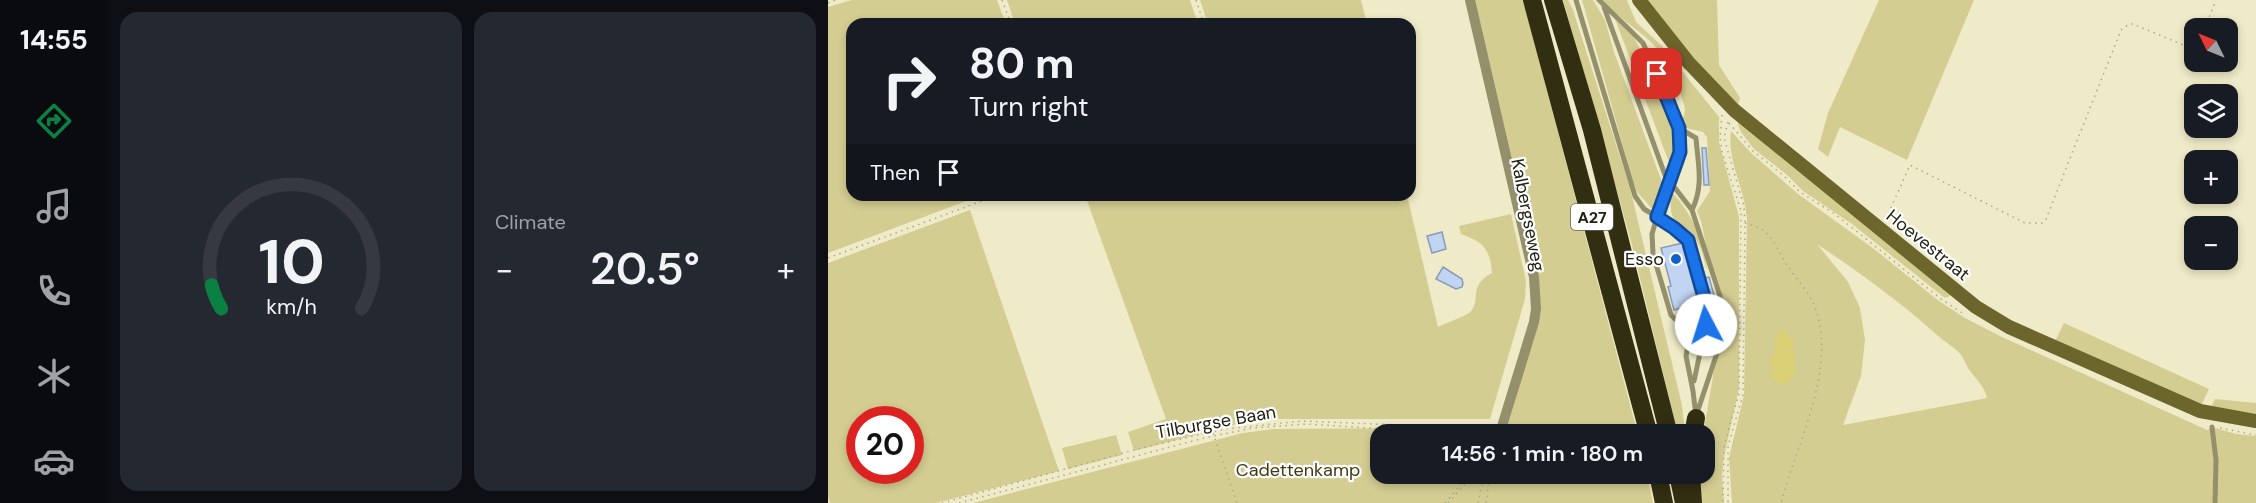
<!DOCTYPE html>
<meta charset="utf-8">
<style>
:root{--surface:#171b24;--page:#242831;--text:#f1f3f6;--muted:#9ea1a6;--line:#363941;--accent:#0b8043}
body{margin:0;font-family:"DM Sans",sans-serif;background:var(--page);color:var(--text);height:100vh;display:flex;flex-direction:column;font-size:22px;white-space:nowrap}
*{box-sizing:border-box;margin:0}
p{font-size:20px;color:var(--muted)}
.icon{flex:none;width:33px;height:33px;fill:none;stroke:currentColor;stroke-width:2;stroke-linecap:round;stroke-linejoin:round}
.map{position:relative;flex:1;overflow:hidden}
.panel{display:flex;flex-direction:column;gap:12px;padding:12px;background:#0d0f14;width:720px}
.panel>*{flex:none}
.guide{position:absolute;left:18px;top:18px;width:570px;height:183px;border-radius:18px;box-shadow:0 3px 9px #0003;background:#171b24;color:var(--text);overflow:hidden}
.needle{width:39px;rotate:313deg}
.controls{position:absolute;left:1356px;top:18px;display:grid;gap:12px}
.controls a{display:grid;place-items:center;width:54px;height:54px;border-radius:12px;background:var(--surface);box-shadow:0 3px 9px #0003;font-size:30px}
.speed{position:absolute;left:18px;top:406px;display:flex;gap:12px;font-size:30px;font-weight:700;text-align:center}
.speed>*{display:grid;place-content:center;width:78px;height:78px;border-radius:50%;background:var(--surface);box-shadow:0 3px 9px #0003;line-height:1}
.speed .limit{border:9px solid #d22;background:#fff;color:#111}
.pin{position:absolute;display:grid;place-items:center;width:51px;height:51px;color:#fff;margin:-26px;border-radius:12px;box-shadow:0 3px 9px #0006}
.me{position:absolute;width:66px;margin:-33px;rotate:355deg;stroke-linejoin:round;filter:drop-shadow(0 0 4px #0008)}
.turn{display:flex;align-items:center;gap:21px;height:126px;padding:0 24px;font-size:27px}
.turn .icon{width:78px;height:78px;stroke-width:2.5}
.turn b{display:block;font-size:42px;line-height:51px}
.then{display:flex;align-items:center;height:57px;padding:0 24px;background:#0003;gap:12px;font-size:22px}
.big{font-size:45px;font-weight:600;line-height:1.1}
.panel .widget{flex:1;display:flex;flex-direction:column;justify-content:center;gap:9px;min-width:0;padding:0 21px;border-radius:18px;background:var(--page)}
.panel .dial{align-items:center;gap:0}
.dial svg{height:156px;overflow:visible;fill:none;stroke:var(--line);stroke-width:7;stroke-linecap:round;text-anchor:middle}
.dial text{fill:var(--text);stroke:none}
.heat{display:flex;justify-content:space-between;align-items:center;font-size:33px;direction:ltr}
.panel .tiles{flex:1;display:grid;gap:12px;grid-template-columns:repeat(2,1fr)}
.trip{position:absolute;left:542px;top:424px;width:345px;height:60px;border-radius:18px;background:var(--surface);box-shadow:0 3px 9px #0003;font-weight:600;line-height:60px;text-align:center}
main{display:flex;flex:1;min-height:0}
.tab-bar{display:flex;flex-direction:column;width:108px;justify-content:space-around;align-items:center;background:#090b0e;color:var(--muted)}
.tab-bar .icon{width:42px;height:42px}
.tab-bar .on{color:var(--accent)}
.tab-bar b{font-size:27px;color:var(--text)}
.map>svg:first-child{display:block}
.green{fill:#d4cd92;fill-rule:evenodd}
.water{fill:#dbd075}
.building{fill:#c1d4f2;stroke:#899bb7;stroke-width:1.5}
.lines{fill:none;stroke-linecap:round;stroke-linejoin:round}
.path{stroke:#aba88c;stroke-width:1.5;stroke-dasharray:1.5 4.5;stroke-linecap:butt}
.lane{stroke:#94906c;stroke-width:5}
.street{stroke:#94906c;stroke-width:10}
.secondary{stroke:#6c652c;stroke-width:14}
.highway{stroke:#312e11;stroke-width:18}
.route-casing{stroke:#114b97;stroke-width:15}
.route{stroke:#1a73e8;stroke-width:10}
.poi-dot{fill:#1460cb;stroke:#fff;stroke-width:2}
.labels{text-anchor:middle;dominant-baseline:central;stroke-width:4.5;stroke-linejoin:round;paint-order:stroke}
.shield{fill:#fff;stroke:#64635a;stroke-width:1.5}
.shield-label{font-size:16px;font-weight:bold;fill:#212013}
.street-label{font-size:18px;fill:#212013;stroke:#fff}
.poi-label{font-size:18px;fill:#212013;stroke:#fff;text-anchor:end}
.park-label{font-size:18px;fill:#3f3a13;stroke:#fff}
</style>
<main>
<nav class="tab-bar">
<b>14:55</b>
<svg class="icon on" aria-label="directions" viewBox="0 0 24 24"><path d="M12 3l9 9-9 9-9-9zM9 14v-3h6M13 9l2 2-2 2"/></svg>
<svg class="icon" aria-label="music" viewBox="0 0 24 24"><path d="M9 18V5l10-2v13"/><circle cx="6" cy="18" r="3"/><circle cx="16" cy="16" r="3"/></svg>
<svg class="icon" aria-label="phone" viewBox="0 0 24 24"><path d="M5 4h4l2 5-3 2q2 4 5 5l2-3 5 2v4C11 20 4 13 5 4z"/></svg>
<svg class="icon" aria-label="climate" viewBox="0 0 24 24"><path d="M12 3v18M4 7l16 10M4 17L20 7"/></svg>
<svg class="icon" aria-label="car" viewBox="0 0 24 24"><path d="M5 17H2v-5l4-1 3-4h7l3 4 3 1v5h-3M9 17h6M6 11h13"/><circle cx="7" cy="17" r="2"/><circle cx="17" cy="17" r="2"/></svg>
</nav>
<section class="panel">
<div class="tiles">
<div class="widget dial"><svg viewBox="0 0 100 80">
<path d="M14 69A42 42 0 1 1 86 69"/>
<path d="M14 69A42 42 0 0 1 9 57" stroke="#0b8043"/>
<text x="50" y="56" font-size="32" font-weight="700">10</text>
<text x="50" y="72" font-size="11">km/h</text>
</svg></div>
<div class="widget"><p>Climate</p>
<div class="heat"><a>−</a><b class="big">20.5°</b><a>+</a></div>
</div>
</div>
</section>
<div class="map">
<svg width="1428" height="503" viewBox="0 0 1428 503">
<rect width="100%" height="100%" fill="#efebc8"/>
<!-- green -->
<path class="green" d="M24 0H169L178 24H24V195H154L0 253V7Z
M179 0H362L370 24H187Z
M372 0H533L539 24H380Z
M646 0H695L810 435H677L710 322Z
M735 0H740L745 10 802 188 854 405 857 435H850L804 245Z
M754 0H765L777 20 786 52 835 185 827 212 809 192 805 182Z
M775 0H799L808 22 833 45 891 117V142L911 217V388L896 457 894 475 896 503H873L872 474H876V429L896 311C895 291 888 275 881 257 876 242 876 225 869 211L882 191 879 137 875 132 854 127C853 120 857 115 857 109 855 94 835 53 824 43 808 28 789 17 775 0Z
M817 0H889L891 65 912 98 909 109Z
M1051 0H1146L1079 160 1012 127 1000 157 990 149 1000 113Z
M787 19 807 39 834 95 851 144 846 162 842 165Z
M910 121 1126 294 1117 298 1024 224 975 191 958 174 926 149 913 132 910 125Z
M903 131 923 153 970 194 1046 249 1111 301 1137 318 1174 337 1379 430 1384 427 1408 434 1428 436V503H904L901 458 916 395 919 219C917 189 899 161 903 131ZM989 244C1031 272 1071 301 1108 334 1116 342 1126 346 1133 355 1137 360 1138 366 1142 371 1148 379 1157 387 1159 398L1015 425 1033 376 1037 340 1032 308 1020 282Z
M843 191C863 213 877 240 879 270 876 261 874 247 867 239 848 215 841 229 843 191Z
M257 195H579L610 327C616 324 637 316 641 313 655 301 638 287 664 273 662 248 655 242 633 234L631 226 683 214 698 281 697 299 662 419H444L413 423 306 451 300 432 338 419Z
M142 210 231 471 108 503H2L0 496V263ZM32 420H82V471H32Z
M1236 323 1381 389 1373 406 1226 343Z
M1387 399 1428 403V414L1382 409Z
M593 428 629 435H552V474H819L825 503H145L415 433 445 429Z
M288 435 294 455 240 469 234 448Z"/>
<!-- water -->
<path class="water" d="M958 328 959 334 965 341 967 375 956 385 950 383 943 377 945 368 942 362 947 350V336Z"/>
<!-- building -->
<path class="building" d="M874 148H878L881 185H876Z
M614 232 618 249 604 253 599 236Z
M855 243 872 303 846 310 840 287 843 286 833 248Z
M615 267 634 279 635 284 634 287 628 289 608 279Z
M881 277 887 299 882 300 876 278Z"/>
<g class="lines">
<!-- path -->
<path class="path" d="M174 0 183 24
M368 0 376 24
M0 3 8 0
M1377 28 1388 0
M894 115 892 137 894 152 913 211 911 393 896 446 895 503
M900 122 896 138 916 206 917 224 915 395 900 446V503
M901 123 925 151 956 176 972 192 1007 214 1113 299 1136 314
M1058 219 1082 165 1197 223H1214L1218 219 1293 30 1301 24H1305L1360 47 1366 46
M917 223C923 225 930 227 935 230 946 238 953 257 961 268 968 279 979 290 985 302 1012 364 969 442 953 503
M0 258 170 195
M1392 428 1428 435
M385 433 409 503
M114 503 313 448 397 429 474 421 640 428 661 431
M131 503 376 438 424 428 479 424 650 435
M617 503 642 474
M620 503 646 474
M650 503 656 474
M658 503 662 474"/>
<!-- lane -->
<path class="lane" d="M748 0 807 196 816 209 829 217 824 234 825 254 843 315 862 334 858 356 865 391 868 416
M771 0 815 43 836 89 851 128 852 152 829 217 846 227 860 240 879 308 878 325 866 381
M776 7 837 175 864 210 892 296 895 335 868 416
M851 128 868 138C870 165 876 185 864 210
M1384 427 1388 460 1387 503"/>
<!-- street -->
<path class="street" d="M642 0 706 277 708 309 706 322 672 433"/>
<!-- secondary -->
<path class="secondary" d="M811 0 861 63 906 110 1148 307 1181 327 1372 411 1428 421"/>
<!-- highway -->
<path class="highway" d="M704 0 821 435
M725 0 764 130 841 435
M865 435 868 418
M830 474 836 503
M850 474 856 503
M863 474 865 503"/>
</g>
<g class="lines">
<!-- route casing -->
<g class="route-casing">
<path id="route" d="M829 74 851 128 852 152 829 217 846 228 860 240 879 308 878 325"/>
</g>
<!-- route -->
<use href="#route" class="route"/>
</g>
<!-- markers -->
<circle class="poi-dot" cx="848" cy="259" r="6"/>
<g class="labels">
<!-- shield labels -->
<rect class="shield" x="743" y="204" width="42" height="26" rx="4.5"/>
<g class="shield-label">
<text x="764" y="217">A27</text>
</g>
<!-- street labels -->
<g class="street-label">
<text transform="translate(700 215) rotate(79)">Kalbergseweg</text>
<text transform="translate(1100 245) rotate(39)">Hoevestraat</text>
<text transform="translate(388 422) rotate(-10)">Tilburgse Baan</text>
</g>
<!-- poi labels -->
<g class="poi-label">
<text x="836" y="259">Esso</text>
</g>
<!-- park labels -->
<g class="park-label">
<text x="470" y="470">Cadettenkamp</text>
</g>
</g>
</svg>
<div class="controls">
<a><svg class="needle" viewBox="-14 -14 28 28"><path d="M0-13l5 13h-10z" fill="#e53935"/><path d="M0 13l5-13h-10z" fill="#9ea1a6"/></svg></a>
<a><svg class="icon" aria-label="layers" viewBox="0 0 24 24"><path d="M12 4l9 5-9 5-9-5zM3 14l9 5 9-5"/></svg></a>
<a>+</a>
<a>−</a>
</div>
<div class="speed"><div class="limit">20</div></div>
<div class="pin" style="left:829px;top:74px;background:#d93025"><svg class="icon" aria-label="arrive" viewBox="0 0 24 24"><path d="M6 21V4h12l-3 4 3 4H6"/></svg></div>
<svg class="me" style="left:878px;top:325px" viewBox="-20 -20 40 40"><circle r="19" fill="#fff"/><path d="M0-13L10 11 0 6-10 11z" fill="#1a73e8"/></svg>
<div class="trip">14:56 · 1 min · 180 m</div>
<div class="guide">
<div class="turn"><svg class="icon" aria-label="right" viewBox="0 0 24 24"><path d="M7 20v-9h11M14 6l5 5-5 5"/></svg><div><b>80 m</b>Turn right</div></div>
<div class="then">Then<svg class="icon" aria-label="arrive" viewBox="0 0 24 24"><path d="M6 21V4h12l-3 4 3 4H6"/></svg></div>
</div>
</div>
</main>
